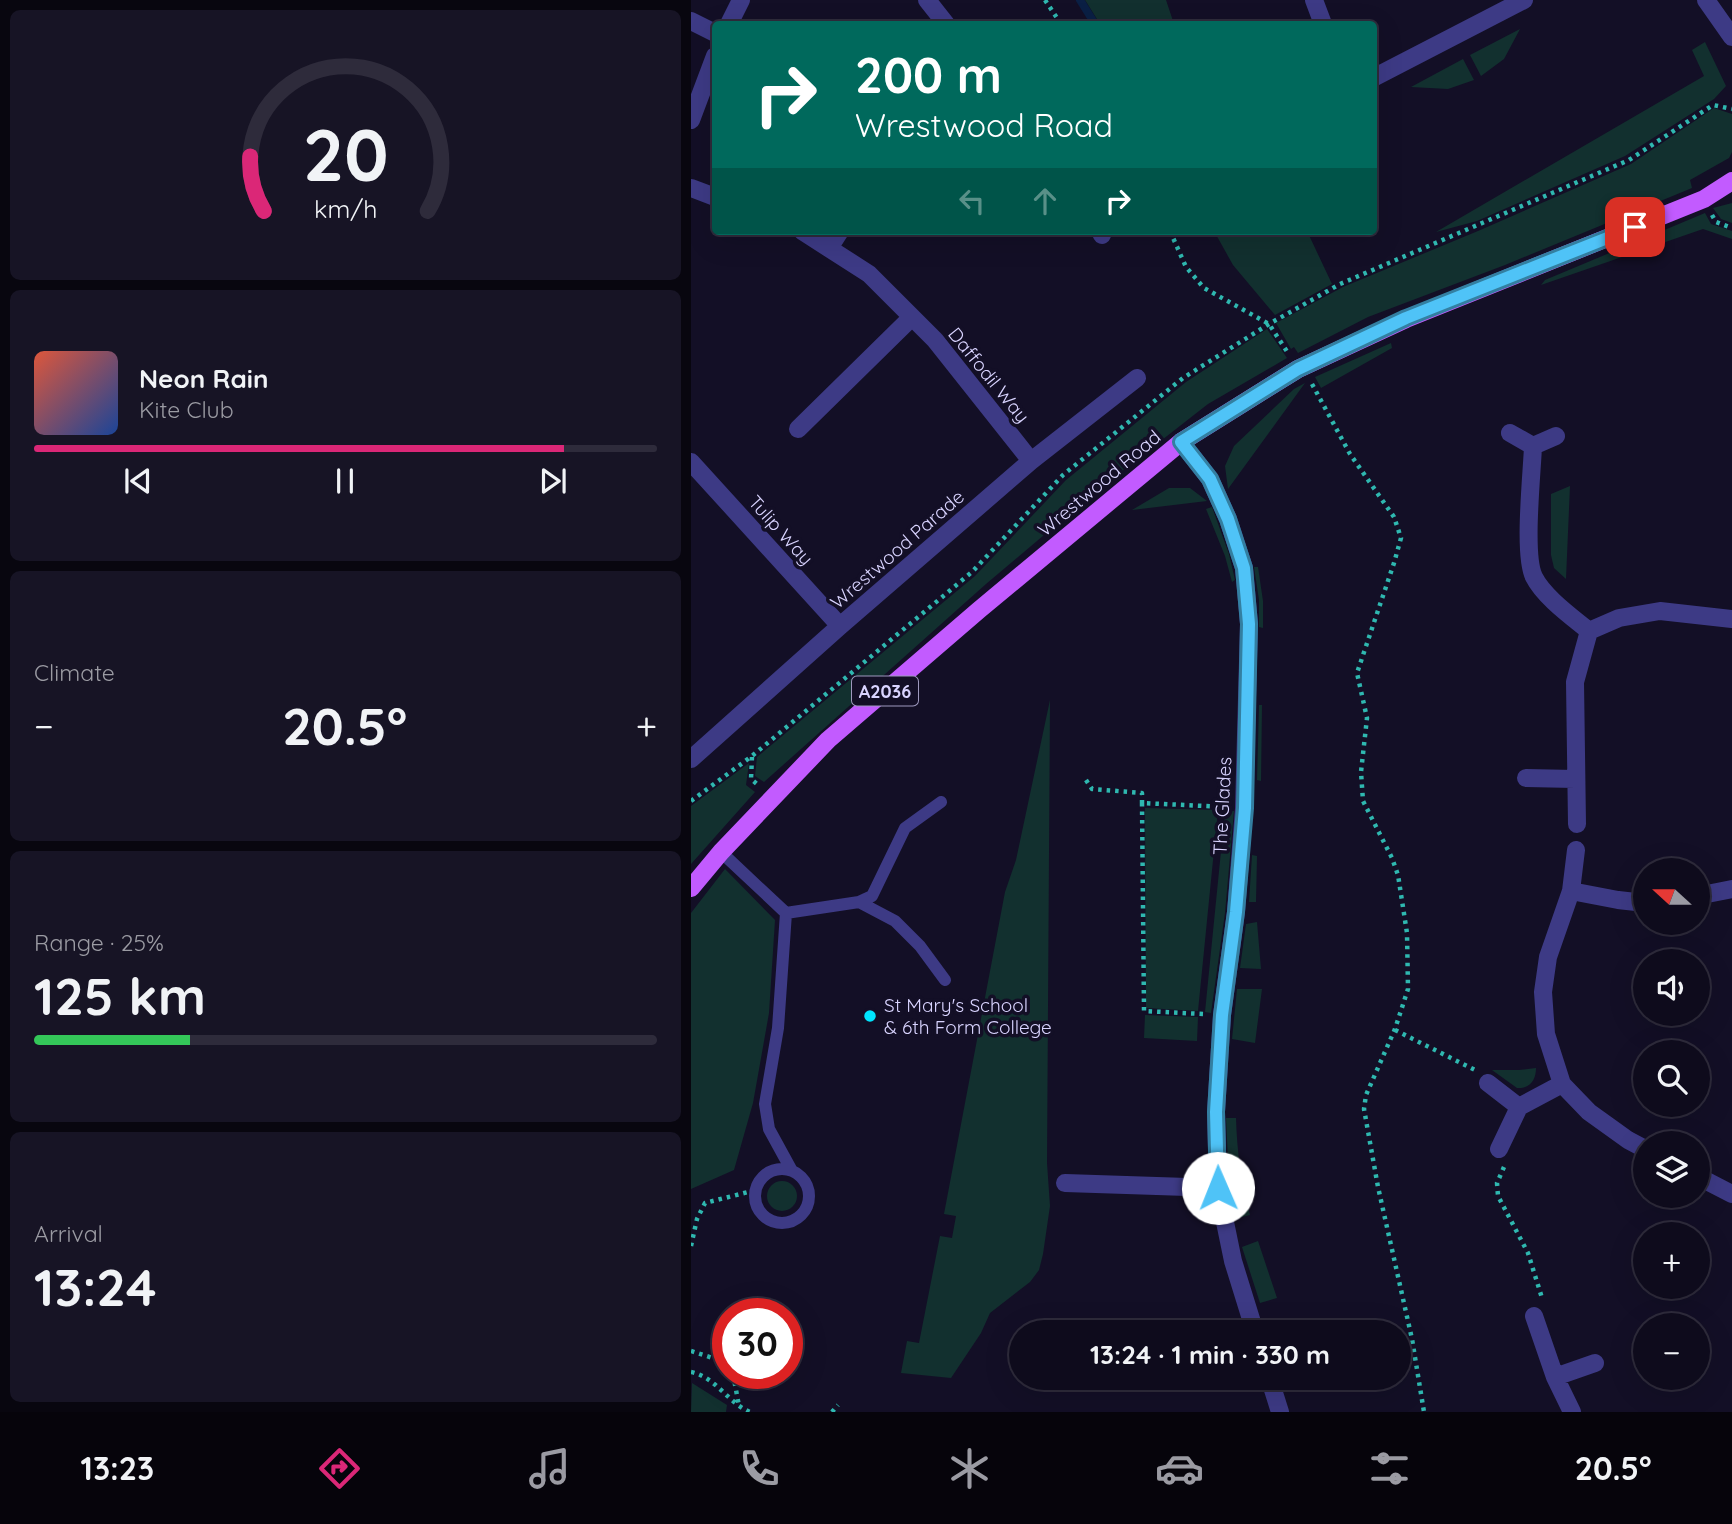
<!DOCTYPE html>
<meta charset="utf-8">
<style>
:root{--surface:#0e0b1c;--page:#171425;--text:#f1f3f6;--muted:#9b9ba3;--line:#2e2b3b;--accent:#db2777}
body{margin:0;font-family:Quicksand,sans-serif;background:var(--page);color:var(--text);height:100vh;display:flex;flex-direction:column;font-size:26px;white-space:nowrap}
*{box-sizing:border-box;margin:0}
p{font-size:23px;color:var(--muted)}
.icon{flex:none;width:38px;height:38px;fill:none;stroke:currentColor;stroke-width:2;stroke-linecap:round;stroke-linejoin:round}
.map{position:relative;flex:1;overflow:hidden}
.panel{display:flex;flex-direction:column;gap:10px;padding:10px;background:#08060f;width:691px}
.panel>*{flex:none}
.top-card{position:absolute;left:21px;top:21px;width:665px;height:214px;border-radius:7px;box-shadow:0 7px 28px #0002,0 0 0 2px var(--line);background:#00695c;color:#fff;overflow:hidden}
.needle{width:46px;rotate:291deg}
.buttons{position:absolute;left:942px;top:858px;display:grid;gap:14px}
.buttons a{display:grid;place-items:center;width:77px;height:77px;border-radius:50%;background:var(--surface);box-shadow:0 7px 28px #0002,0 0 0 2px var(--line);font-size:35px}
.speed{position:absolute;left:21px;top:1298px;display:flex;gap:14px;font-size:35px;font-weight:700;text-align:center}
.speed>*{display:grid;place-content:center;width:91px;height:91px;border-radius:50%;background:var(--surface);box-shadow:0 7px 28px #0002,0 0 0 2px var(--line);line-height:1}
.speed .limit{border:10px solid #d22;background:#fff;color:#111}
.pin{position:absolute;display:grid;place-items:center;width:60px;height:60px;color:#fff;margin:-30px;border-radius:14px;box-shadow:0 4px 10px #0006}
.me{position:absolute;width:77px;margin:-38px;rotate:359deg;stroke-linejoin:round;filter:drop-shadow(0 0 5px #0008)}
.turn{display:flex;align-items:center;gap:24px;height:147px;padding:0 28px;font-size:32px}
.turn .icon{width:91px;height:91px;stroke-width:2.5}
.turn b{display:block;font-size:49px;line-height:60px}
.lanes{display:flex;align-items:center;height:66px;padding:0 28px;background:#0003;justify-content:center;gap:35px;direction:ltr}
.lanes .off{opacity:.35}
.big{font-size:52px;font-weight:700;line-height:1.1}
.panel .tile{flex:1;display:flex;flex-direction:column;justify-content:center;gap:10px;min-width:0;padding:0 24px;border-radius:10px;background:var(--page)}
.panel .dial{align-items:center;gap:0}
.dial svg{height:182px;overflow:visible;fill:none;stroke:var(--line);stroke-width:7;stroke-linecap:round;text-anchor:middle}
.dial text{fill:var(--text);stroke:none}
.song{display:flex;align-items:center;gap:21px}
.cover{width:84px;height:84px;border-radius:10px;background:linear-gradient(135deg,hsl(10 70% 55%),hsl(220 70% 35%))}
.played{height:7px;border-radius:4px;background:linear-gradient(90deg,var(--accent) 85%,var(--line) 85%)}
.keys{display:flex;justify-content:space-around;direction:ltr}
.heat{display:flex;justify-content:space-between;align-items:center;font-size:38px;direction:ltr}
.charge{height:10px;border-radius:5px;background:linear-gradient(90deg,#34c759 25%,var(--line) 0)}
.trip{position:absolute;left:318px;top:1320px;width:402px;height:70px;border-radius:35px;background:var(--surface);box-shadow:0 7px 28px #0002,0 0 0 2px var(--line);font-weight:700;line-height:70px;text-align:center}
.dock{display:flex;height:112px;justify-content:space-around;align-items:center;background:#06040b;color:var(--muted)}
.dock .icon{width:49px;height:49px}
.dock .current{color:var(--accent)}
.dock b{font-size:32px;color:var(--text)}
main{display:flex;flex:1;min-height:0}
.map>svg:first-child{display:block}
.green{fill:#12302f}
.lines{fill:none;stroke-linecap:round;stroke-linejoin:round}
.stream{stroke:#0a1f44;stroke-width:8}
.path{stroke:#2fb8b0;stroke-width:4.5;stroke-dasharray:3.5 5;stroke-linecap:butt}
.service{stroke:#3d3a85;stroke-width:12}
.minor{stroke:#3d3a85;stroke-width:18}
.primary{stroke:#c25bff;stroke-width:18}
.route-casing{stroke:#337fa1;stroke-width:18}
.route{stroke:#4fc3f7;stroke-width:12}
.poi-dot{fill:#00e5ff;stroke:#130f26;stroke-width:2.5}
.labels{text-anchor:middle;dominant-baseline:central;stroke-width:7;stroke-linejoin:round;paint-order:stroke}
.shield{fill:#130f26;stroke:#9e99be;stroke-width:2}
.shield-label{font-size:18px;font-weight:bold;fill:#d9d4ff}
.street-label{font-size:19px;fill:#d9d4ff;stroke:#130f26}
.poi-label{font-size:19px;fill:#d9d4ff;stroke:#130f26;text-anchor:start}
</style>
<main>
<section class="panel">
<div class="tile dial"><svg viewBox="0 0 100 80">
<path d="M14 69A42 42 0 1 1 86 69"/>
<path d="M14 69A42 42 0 0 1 8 45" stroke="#db2777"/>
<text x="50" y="56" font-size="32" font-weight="700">20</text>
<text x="50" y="72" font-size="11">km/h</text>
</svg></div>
<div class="tile">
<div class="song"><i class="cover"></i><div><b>Neon Rain</b><p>Kite Club</p></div></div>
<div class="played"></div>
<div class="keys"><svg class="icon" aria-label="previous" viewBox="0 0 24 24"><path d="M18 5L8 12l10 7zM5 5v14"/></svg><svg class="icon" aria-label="pause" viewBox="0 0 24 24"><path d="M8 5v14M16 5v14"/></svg><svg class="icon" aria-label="next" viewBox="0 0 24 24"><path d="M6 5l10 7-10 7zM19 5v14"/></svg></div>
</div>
<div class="tile"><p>Climate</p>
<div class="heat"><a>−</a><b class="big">20.5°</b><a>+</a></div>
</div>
<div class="tile"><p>Range · 25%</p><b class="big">125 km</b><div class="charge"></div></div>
<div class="tile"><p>Arrival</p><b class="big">13:24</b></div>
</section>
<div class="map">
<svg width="1041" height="1412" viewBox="0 0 1041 1412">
<rect width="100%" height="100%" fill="#130f26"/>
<!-- green -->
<path class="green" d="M394 0H475L483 24H409Z
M829 29 813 59 790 76 779 55Z
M1014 42 1035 86 1023 99 934 156 786 221 745 232 1013 76 1001 50Z
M772 59 783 80 757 89 720 87Z
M1023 108 1041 114V152L1038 158 999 180 1001 188 814 265 677 317 607 353 603 347 600 349 585 323 652 287 787 231 940 164Z
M1041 203V223L1030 219 1022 208Z
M1014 213 1020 224 1041 231V239L1012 229 850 285 854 280Z
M523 231H616L641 284 584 315 542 265Z
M576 329 596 358 517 404 398 497 295 584 73 782 64 776 66 757 284 576 375 480 495 382Z
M700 343 701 348 630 388 624 377Z
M614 383 537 489 534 466 543 446 603 389Z
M879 486 875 579 863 568 860 555V494Z
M478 488H499L516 501 441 510Z
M521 507 538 554 544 580 541 582 534 556 515 509Z
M563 567H567L572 601V628L568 627V600Z
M359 700 356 1163 359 1206 352 1254 348 1270 339 1282 299 1313 290 1333 260 1378 210 1373 216 1341 228 1343 249 1236 261 1238 265 1216 253 1214 314 892 325 860Z
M568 705H571L570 781 566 780Z
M58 763 55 785 64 792 0 864V806Z
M454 808 527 810 507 1011 455 1008Z
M534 811H543L534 913 520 1013 514 1012Z
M561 855 566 856 565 902H558Z
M34 869 84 920 78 1013 62 1103 43 1170 0 1189V913Z
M566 922 570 969 549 968 555 924Z
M546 989H571L564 1043 541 1039Z
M454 1015 507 1017 506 1041 453 1038Z
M845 1068C845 1080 839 1089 826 1088L801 1070H828Z
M535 1118H545C546 1152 550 1182 559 1215L543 1219 538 1182Z
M76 1196a15 15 0 1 1 30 0a15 15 0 1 1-30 0Z
M567 1241 586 1298 569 1303 551 1247Z
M1 1383 36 1405 35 1412H0Z"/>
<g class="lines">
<!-- stream -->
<path class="stream" d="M389 0 404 24"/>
<!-- path -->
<path class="path" d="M354 0 370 24
M1021 215 1025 222 1041 228
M479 231 495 267 513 288 578 324 597 353
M621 384 659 454 703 517 710 538 703 563 666 673 676 718 670 772 672 801 701 858 707 875 716 933 717 989 704 1029 675 1095 673 1109 687 1187 721 1339 733 1412
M61 757 60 779 66 784
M395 780 401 789 451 793V803
M0 801 61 756 281 572 372 475 492 378 578 324 649 284 938 160 1022 105 1041 109
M512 1014 453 1011 451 803 535 807
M704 1030 784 1070
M813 1167 806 1183 807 1196 837 1253 851 1298
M0 1246 6 1219 14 1203 65 1190
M0 1351 31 1361 37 1366
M0 1372C25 1377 37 1403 59 1412
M42 1374 48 1406
M141 1412 147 1405"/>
<!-- service -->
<path class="service" d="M30 852 95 913 87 1028 74 1104 78 1129 101 1171
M168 902 204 921 229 946 254 980
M95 913 168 902 181 896 214 828 250 802
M64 1196a27 27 0 1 1 54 0a27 27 0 1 1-54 0Z"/>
<!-- minor -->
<path class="minor" d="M236 0 255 24
M623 0 632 24
M1015 0 1041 37
M0 21 24 33
M38 24 50 0
M682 78 833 0
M0 120 24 56
M0 188 24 197
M111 231 178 274 244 340 340 461
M409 231 411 235
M138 248 149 231
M107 429 221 317
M819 433 842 446 865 436
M490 442 519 479 537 519 553 568 558 624 553 809 545 912 531 1015 525 1112 527 1188 542 1261 564 1332
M842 446C841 474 832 555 843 577 853 597 881 617 898 631L884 682 886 824
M0 462 149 626
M898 631 928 618 969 611 1041 619
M0 759 149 626 340 461 446 378
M835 778 884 779
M885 850 880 891 857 957 852 992 855 1034 871 1084 898 1112 937 1140 954 1149
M880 891 927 900 954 903
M1006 896 1041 889
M797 1083 828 1107
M808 1149 828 1107 871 1084
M1006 1176 1041 1194
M374 1183 527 1188
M843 1316 864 1377 881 1412
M578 1377 589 1412
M864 1377 904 1363"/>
<!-- primary -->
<path class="primary" d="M0 888 30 852 137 740 288 610 490 442 607 369 715 319 1013 199 1041 181"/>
</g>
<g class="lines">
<!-- route casing -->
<g class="route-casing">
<path id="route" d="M527 1188 525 1112 531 1015 545 912 554 808 558 624 553 568 537 519 519 479 490 442 607 369 715 318 944 227"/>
</g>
<!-- route -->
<use href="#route" class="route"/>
</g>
<!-- markers -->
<circle class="poi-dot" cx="179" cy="1016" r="7"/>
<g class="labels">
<!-- shield labels -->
<rect class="shield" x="161" y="676.5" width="66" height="29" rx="5"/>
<g class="shield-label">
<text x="194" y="691">A2036</text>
</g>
<!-- street labels -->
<g class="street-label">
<text transform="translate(298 375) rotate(51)">Daffodil Way</text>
<text transform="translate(408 483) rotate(-40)">Wrestwood Road</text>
<text transform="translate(90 530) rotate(48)">Tulip Way</text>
<text transform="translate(206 549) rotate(-41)">Wrestwood Parade</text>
<text transform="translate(531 806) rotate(-87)">The Glades</text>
</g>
<!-- poi labels -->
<g class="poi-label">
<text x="193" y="1005">St Mary's School<tspan x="193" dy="22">&amp; 6th Form College</tspan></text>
</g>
</g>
</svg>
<div class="buttons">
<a><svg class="needle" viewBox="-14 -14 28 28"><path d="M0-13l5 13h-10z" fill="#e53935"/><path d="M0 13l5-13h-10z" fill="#9b9ba3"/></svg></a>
<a><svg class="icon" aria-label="sound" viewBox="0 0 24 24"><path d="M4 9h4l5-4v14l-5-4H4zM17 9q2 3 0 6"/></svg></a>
<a><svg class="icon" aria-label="search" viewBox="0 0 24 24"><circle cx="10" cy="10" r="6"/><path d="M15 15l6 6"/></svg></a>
<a><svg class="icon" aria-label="layers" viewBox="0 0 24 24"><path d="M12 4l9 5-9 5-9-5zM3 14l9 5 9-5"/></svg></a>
<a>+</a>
<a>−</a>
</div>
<div class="speed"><div class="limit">30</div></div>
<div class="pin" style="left:944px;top:227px;background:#d93025"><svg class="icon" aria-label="arrive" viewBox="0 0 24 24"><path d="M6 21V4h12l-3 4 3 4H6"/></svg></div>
<svg class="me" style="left:527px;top:1188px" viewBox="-20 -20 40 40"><circle r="19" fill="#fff"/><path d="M0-13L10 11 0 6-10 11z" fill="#4fc3f7"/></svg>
<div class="trip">13:24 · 1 min · 330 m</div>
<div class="top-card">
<div class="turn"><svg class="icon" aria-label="right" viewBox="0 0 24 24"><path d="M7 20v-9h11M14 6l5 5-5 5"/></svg><div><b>200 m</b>Wrestwood Road</div></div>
<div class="lanes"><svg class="icon off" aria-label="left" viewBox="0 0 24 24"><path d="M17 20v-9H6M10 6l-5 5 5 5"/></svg><svg class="icon off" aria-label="ahead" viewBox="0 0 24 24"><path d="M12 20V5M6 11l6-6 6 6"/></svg><svg class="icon" aria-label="right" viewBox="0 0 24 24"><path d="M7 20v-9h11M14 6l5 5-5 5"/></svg></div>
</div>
</div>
</main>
<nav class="dock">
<b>13:23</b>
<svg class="icon current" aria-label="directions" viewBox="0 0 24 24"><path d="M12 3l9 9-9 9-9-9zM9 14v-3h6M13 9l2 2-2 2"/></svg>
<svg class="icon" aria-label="music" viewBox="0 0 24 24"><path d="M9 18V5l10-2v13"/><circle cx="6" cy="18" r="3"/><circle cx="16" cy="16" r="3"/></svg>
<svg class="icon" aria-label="phone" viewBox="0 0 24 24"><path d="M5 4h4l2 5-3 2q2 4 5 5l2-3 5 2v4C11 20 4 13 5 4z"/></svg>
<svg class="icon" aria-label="climate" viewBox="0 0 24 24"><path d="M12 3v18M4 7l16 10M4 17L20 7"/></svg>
<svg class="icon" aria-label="car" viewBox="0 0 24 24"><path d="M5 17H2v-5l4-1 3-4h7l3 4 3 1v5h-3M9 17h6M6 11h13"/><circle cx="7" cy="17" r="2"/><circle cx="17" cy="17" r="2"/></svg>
<svg class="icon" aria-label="filters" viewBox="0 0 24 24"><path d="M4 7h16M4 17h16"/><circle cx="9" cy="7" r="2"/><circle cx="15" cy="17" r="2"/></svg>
<b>20.5°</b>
</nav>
